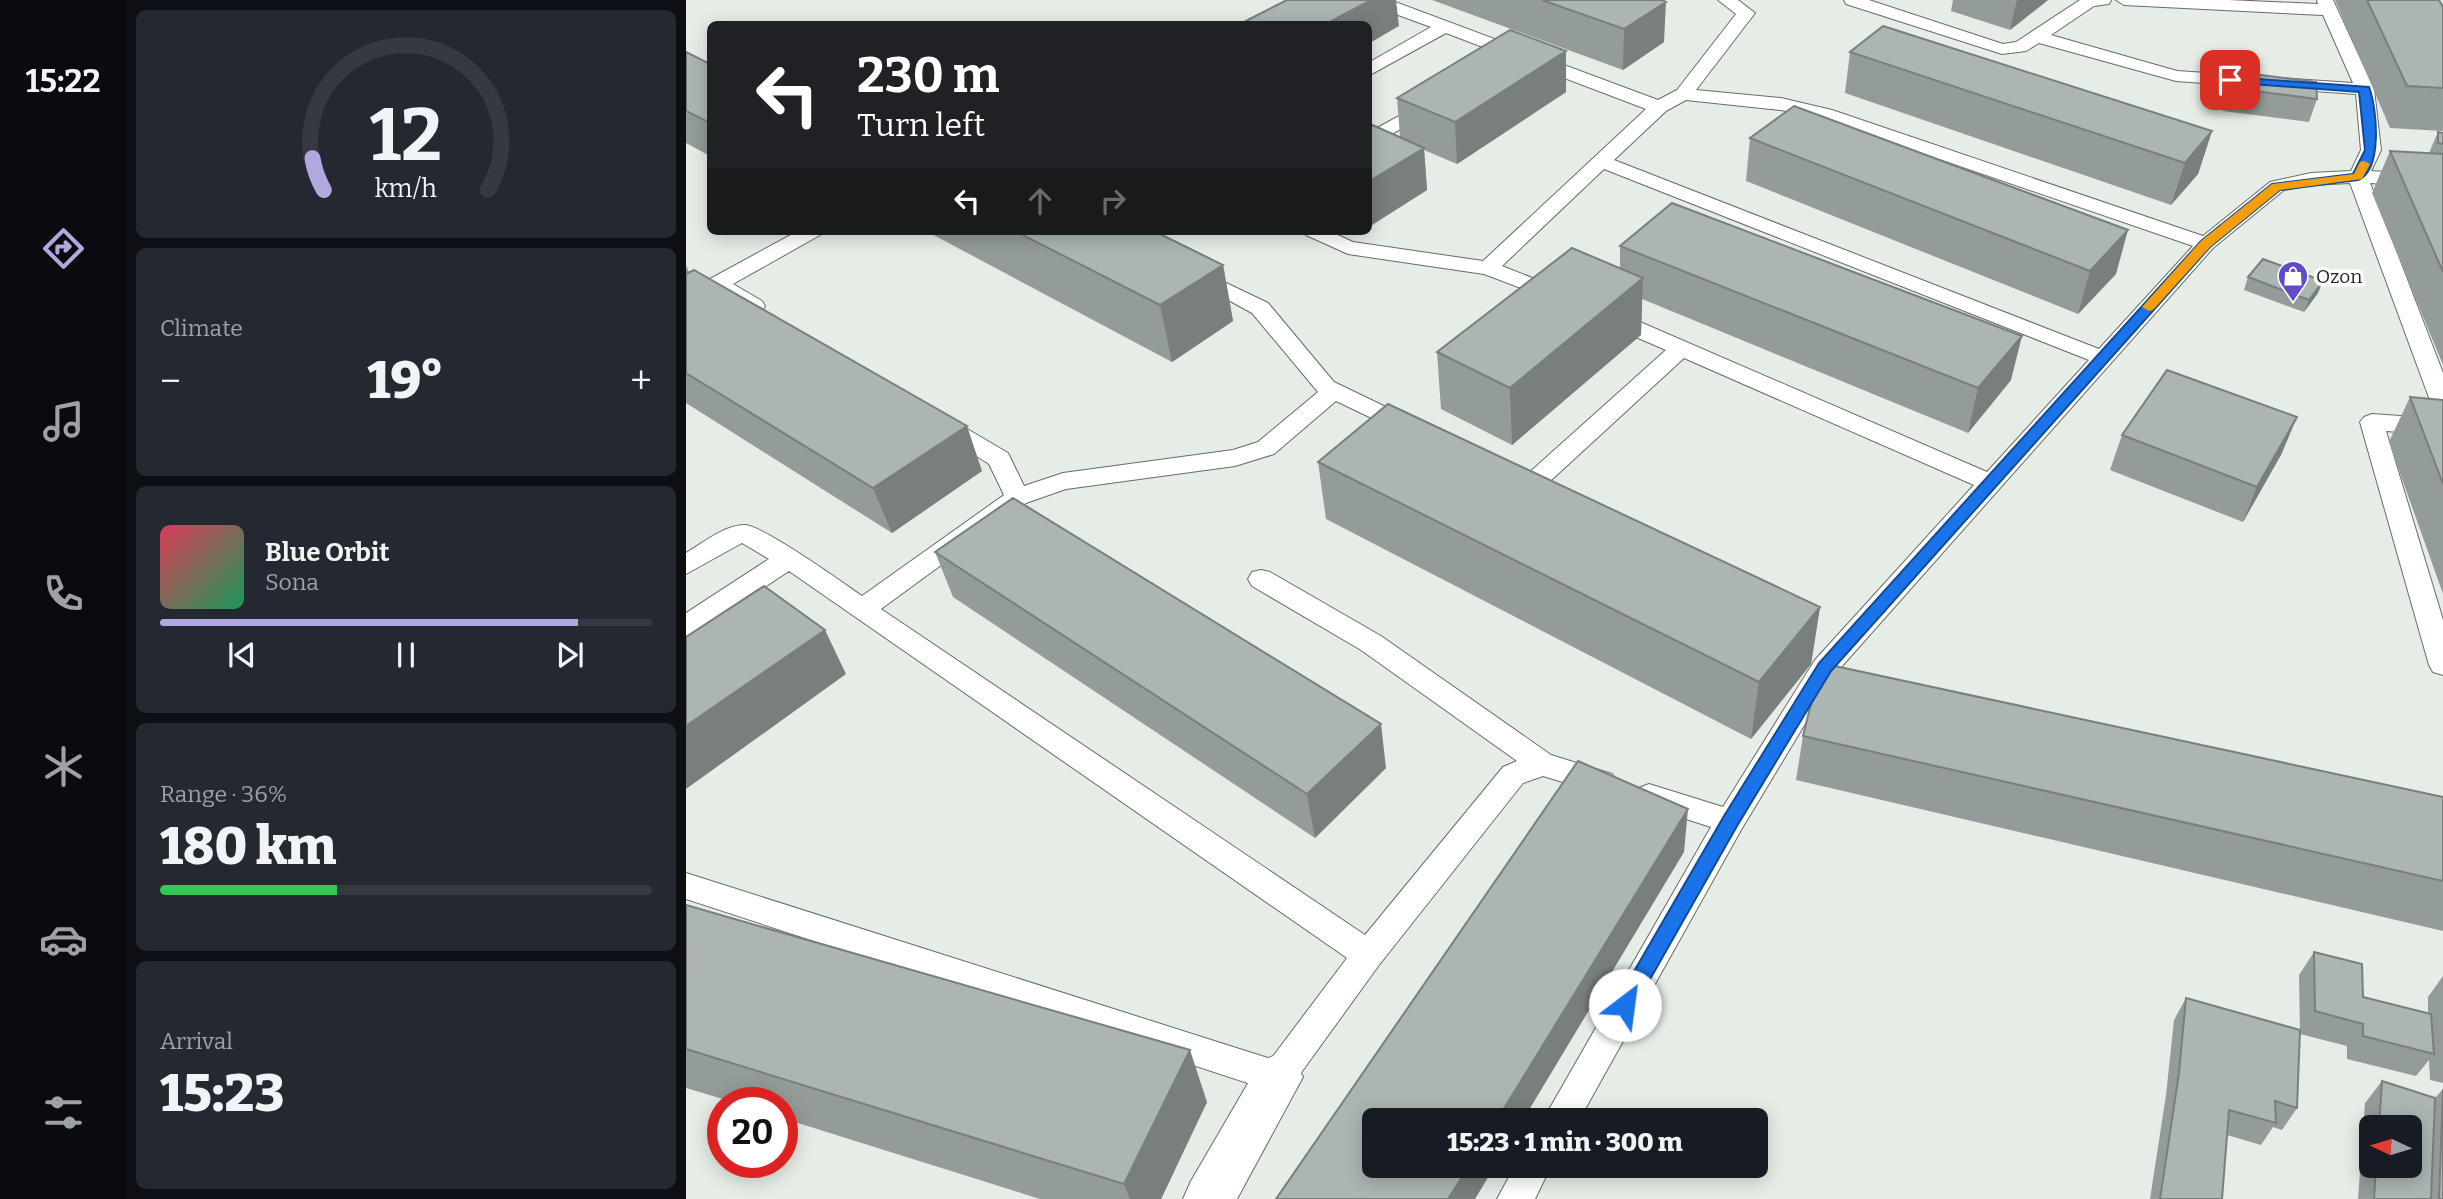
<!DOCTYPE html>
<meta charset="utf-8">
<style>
:root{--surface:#171b24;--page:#242831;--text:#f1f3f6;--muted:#9ea1a6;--line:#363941;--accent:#b1a8e0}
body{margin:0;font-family:Bitter,serif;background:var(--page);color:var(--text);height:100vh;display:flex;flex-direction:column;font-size:26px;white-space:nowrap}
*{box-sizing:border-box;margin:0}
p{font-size:23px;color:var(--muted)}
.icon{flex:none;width:38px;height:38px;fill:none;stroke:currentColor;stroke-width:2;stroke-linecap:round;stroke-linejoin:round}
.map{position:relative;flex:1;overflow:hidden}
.panel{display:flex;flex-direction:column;gap:10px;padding:10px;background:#0d0f14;width:560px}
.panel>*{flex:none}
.hud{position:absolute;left:21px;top:21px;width:665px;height:214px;border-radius:10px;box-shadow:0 4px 18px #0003;background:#202124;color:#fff;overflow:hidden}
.needle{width:46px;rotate:274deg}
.buttons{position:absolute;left:1673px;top:1115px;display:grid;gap:14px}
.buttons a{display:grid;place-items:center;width:63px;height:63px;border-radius:10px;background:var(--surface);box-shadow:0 4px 18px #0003;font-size:35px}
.speed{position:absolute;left:21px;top:1087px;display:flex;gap:14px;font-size:35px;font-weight:700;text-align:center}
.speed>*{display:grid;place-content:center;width:91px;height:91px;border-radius:50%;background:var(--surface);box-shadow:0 4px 18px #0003;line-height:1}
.speed .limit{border:10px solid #d22;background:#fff;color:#111}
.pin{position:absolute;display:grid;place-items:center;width:60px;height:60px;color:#fff;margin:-30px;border-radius:14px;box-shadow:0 4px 10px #0006}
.me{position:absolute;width:77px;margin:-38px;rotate:30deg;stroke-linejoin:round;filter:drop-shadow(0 0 5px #0008)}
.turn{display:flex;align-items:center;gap:24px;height:147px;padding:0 35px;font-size:32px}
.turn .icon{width:91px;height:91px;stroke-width:2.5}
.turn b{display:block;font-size:49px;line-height:60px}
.lanes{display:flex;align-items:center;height:66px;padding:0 35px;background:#0003;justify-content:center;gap:35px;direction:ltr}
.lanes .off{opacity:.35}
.big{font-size:52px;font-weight:800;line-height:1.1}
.panel .widget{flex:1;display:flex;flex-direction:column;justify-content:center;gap:10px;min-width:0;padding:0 24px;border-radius:10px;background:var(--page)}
.panel .dial{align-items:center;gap:0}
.dial svg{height:182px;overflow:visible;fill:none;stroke:var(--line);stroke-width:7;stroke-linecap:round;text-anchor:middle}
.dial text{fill:var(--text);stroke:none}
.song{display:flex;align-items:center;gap:21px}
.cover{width:84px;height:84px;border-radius:10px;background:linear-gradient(135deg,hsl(350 70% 55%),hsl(150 70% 35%))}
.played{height:7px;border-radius:4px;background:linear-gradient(90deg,var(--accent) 85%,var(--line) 85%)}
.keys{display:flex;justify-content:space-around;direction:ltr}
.heat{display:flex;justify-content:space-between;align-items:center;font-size:38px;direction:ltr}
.charge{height:10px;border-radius:5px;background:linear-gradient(90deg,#34c759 36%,var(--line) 0)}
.trip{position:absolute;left:676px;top:1108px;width:406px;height:70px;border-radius:10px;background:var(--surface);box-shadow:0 4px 18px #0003;font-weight:800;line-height:70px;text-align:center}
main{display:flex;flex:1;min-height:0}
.tab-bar{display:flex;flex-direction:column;width:126px;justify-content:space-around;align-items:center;background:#090b0e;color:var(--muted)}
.tab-bar .icon{width:49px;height:49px}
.tab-bar .on{color:var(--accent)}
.tab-bar b{font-size:32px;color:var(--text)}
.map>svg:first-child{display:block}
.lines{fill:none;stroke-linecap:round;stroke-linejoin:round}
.lane-casing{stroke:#676d68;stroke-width:2}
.street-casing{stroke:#676d68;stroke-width:2}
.lane{fill:#fff;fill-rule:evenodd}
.street{fill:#fff;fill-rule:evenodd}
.wall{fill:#939c99;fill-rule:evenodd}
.shaded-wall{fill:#787f7d}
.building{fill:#abb5b2;stroke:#787f7d;stroke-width:2}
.route{fill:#1a73e8;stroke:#114b97;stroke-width:2}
.slow{fill:#f59e0b}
.labels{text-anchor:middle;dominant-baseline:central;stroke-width:7;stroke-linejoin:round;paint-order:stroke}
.poi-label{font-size:19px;fill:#1f2220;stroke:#fff;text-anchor:start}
</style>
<main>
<nav class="tab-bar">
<b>15:22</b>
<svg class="icon on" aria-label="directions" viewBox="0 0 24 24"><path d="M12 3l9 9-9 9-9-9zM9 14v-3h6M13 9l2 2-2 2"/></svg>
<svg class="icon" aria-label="music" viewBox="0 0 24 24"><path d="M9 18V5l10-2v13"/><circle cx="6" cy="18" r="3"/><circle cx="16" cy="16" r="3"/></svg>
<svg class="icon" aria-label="phone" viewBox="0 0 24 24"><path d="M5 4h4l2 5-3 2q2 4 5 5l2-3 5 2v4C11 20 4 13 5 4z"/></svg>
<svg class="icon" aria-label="climate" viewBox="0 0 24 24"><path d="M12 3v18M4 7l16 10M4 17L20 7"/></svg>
<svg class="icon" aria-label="car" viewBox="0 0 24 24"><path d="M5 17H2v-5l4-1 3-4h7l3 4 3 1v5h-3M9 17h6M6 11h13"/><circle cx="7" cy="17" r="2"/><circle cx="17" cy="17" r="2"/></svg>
<svg class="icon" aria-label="filters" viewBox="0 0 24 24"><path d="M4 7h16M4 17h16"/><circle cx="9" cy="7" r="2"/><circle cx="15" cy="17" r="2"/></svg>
</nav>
<section class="panel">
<div class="widget dial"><svg viewBox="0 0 100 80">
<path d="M14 69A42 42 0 1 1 86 69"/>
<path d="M14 69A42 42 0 0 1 9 55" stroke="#b1a8e0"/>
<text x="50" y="56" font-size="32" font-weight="700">12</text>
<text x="50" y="72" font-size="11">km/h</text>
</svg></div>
<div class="widget"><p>Climate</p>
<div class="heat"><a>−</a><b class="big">19°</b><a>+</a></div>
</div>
<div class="widget">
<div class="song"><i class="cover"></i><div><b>Blue Orbit</b><p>Sona</p></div></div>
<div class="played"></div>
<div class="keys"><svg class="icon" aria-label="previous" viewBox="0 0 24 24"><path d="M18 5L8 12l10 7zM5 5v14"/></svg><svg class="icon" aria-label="pause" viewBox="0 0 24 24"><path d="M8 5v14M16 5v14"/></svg><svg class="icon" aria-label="next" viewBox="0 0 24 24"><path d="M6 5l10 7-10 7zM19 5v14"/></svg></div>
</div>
<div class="widget"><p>Range · 36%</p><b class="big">180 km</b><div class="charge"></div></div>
<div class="widget"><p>Arrival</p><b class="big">15:23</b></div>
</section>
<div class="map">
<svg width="1757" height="1199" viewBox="0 0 1757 1199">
<rect width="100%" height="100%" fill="#e6ede7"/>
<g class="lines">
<!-- lane casing -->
<g class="lane-casing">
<path id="lane" d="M680 0H704L972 100 991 90 1050 14 1032 0H1052L1069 13 1010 90 1095 98 1146 110 1517 236 1584 182 1625 173 1665 171 1675 150 1670 94 1490 81 1353 43 1340 51 1316 54 1160 4 1158 0H1183L1317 44 1330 42 1394 0H1425L1423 4 1408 6 1365 35 1491 71 1667 83 1637 15 1438 5 1430 0H1542L1632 4 1631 0H1647L1688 89 1695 150 1685 171 1757 176V188L1684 183 1757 373V410L1749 408 1745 403 1664 183 1625 185 1598 190 1527 248 1149 674 1055 830 893 1120H857L1025 827 953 804 948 796 953 788 963 784 1037 807 1129 660 1288 485 998 358 861 484 870 489 873 495 870 501C856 505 839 498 832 486L835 480 980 350 915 322 912 317 915 312H931L1301 472 1403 360 918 169 816 266 882 292 885 297 882 302 874 303 798 274 662 254 620 235 617 231H643L667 242 797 261 960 109 760 33 682 76V63L745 27 682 4ZM1000 100 1095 110 1134 118 1507 246 1413 349 928 160 980 111Z
M744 99 753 105 751 109 682 147V133Z
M112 231H137L134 235 47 284 76 301 79 306 76 311H60L31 292 0 307V292Z
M511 269 582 303 648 382 731 422 735 427 731 432 723 435 715 432 650 401 588 454 549 466 380 489 340 503 195 609 679 935 817 767 831 761 675 650 566 586 562 579 566 572 575 570 584 572 695 636 865 755 926 774 931 782 926 790 916 794 857 776 837 783 693 965 604 1088 592 1093 0 899V873L585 1059 661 958 103 571 9 633 0 636V613L83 559 56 543 0 574V553C17 543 38 525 59 525 78 526 156 582 176 596L318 495 303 464 250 430 246 425 250 420 258 417 266 420 322 453 338 486 377 473 547 450 572 442 632 392 566 313 504 279 500 275 504 271Z
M1686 414 1757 419V435L1700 431 1757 620V675L1747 672 1743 665 1674 422 1678 417Z
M829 1166H865L849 1199H811Z"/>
</g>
<!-- street casing -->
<g class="street-casing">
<path id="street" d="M592 1054 609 1061 617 1077 551 1199H497L505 1181 575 1061Z"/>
</g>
<!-- lane -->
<use href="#lane" class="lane"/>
<!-- street -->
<use href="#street" class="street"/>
</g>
<!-- wall -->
<path class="wall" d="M746 0H976L978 42 937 70Z
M1267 0H1362L1324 30 1265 11Z
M1649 0H1753L1757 7V131L1704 128Z
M0 52 24 64V156L0 143Z
M1164 52 1526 131 1512 174 1485 205 1159 93Z
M1544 71 1631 99 1623 122 1537 111V94Z
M880 92 771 164 738 150 741 190 682 227V123L714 137 711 98Z
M1752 132 1757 133V365L1686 193 1704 151 1743 153Z
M1064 138 1430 274 1392 314 1060 181Z
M240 231H468L537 265 547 321 486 362Z
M934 246 1325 380 1282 433 956 299 955 335 826 445 755 409 751 352 934 268Z
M0 265 3 272 296 471 206 533 0 403Z
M1562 277 1632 293 1618 312 1558 290Z
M1724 397 1757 400V594L1703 442Z
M1436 435 1596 453 1557 522 1424 470Z
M632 462 1134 607 1125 664 1065 739 640 519Z
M249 552 700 768 629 838 267 597Z
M1117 736 1757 797V931L1110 780Z
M0 905 521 1102 475 1199H354L96 1118V1102H47L0 1088Z
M1628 952 1677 997 1742 1013V997L1757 976V1083L1744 1080 1743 1060 1730 1076 1661 1059V1046L1614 1034 1613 975Z
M1500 998 1611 1108 1596 1130 1587 1127 1575 1145 1541 1135 1536 1199H1464L1480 1095 1488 1020Z
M1696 1081 1749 1098 1757 1089V1199H1672L1679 1103ZM1685 1127H1724V1166H1685Z"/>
<!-- shaded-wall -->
<path class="shaded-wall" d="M685 0H710L713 26 682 44V24H640Z
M1331 0H1362L1324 30Z
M980 2 978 42 937 70 938 29Z
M880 51V92L771 164 769 122Z
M1526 131 1512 174 1485 205 1499 163Z
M738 148 741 190 683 227 682 182Z
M1442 230 1430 274 1392 314 1404 271Z
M537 265 547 321 486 362 474 305Z
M957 278 955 335 826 445 824 388Z
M1637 281 1632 293 1618 312 1623 300Z
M1336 336 1325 380 1282 433 1292 388Z
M1611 417 1596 453 1557 522 1571 487Z
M281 426 296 471 206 533 187 488Z
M1134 607 1125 664 1065 739 1073 682Z
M139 630 160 674 0 789V726Z
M695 724 700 768 629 838 621 794Z
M1002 809 998 852 837 1120H811Z
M504 1050 521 1102 475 1199H444L438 1184Z
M783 1166H809L789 1199H762Z"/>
<!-- building -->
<path class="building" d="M601 0H685L640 24H554Z
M856 0H976L980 2 938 29Z
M1681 0H1753L1757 7V88L1721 86Z
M1197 26 1526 131 1499 163 1164 52Z
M824 30 880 51 769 122 711 98Z
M0 52 24 64V123L0 111Z
M1544 71 1630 82 1631 99 1544 88Z
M1108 106 1442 230 1404 271 1064 138Z
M682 123 738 148 682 182Z
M1752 132 1757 133V144L1752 143Z
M1704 151 1757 154V272Z
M986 203 1336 336 1292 388 934 246Z
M329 231H468L537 265 474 305Z
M886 248 957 278 824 388 751 352Z
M1577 259 1637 281 1623 300 1562 277Z
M8 270 281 426 187 488 0 373V274Z
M1481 370 1611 417 1571 487 1436 435Z
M1724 397 1757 400V484Z
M702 404 1134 607 1073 682 632 462Z
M327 498 695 724 621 794 249 552Z
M78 586 139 630 0 726V637Z
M1135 663 1757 797V881L1117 736Z
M892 761 1002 809 811 1120H688V1166H783L762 1199H590Z
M0 905 504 1050 438 1184 0 1049Z
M1628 952 1676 964 1677 997 1745 1014 1748 1054 1677 1036V1024L1629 1011Z
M1500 998 1614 1030 1611 1108 1589 1101 1590 1123 1543 1110 1536 1199H1474L1493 1073Z
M1696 1081 1749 1098 1745 1199H1688L1690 1166H1724V1127H1693Z
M1757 1089V1199H1753Z"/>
<!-- route -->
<path class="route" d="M1544 77 1683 87C1691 108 1697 170 1672 180L1594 190 1524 247 1145 671 1051 826 946 1011 939 1014 932 1011 929 1005 932 999 1038 816 1133 663 1515 241 1586 184 1667 174 1679 150 1673 92 1540 82V78Z"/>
<!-- slow -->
<path class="slow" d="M1678 161 1684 164 1676 179 1594 190 1524 247 1467 310 1463 311 1456 307 1515 241 1586 184 1668 174 1674 162Z"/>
<!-- icons -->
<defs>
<g id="shop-pin" transform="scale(1.575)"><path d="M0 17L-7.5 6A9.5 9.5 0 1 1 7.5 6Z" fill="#624cc5" stroke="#fff"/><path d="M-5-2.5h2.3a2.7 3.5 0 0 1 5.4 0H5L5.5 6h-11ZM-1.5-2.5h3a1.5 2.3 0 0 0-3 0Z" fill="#fff"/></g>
</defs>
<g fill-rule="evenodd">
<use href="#shop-pin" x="1607" y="276"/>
</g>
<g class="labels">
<!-- poi labels -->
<g class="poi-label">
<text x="1630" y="276">Ozon</text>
</g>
</g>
</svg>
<div class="buttons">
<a><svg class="needle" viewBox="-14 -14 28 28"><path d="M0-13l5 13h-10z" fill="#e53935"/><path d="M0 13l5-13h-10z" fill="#9ea1a6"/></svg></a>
</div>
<div class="speed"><div class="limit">20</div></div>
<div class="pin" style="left:1544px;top:80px;background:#d93025"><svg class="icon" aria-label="arrive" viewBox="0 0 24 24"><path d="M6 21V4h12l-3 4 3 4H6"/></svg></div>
<svg class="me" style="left:939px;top:1005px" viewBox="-20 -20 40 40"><circle r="19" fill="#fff"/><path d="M0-13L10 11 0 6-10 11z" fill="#1a73e8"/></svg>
<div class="trip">15:23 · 1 min · 300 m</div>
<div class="hud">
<div class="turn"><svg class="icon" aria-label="left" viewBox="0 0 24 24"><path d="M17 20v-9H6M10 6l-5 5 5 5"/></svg><div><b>230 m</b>Turn left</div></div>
<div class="lanes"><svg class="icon" aria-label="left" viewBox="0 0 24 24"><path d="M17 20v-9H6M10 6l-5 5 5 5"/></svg><svg class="icon off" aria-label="ahead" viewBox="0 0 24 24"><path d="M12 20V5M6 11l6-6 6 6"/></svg><svg class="icon off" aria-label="right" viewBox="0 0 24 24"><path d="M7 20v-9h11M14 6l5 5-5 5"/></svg></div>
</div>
</div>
</main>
